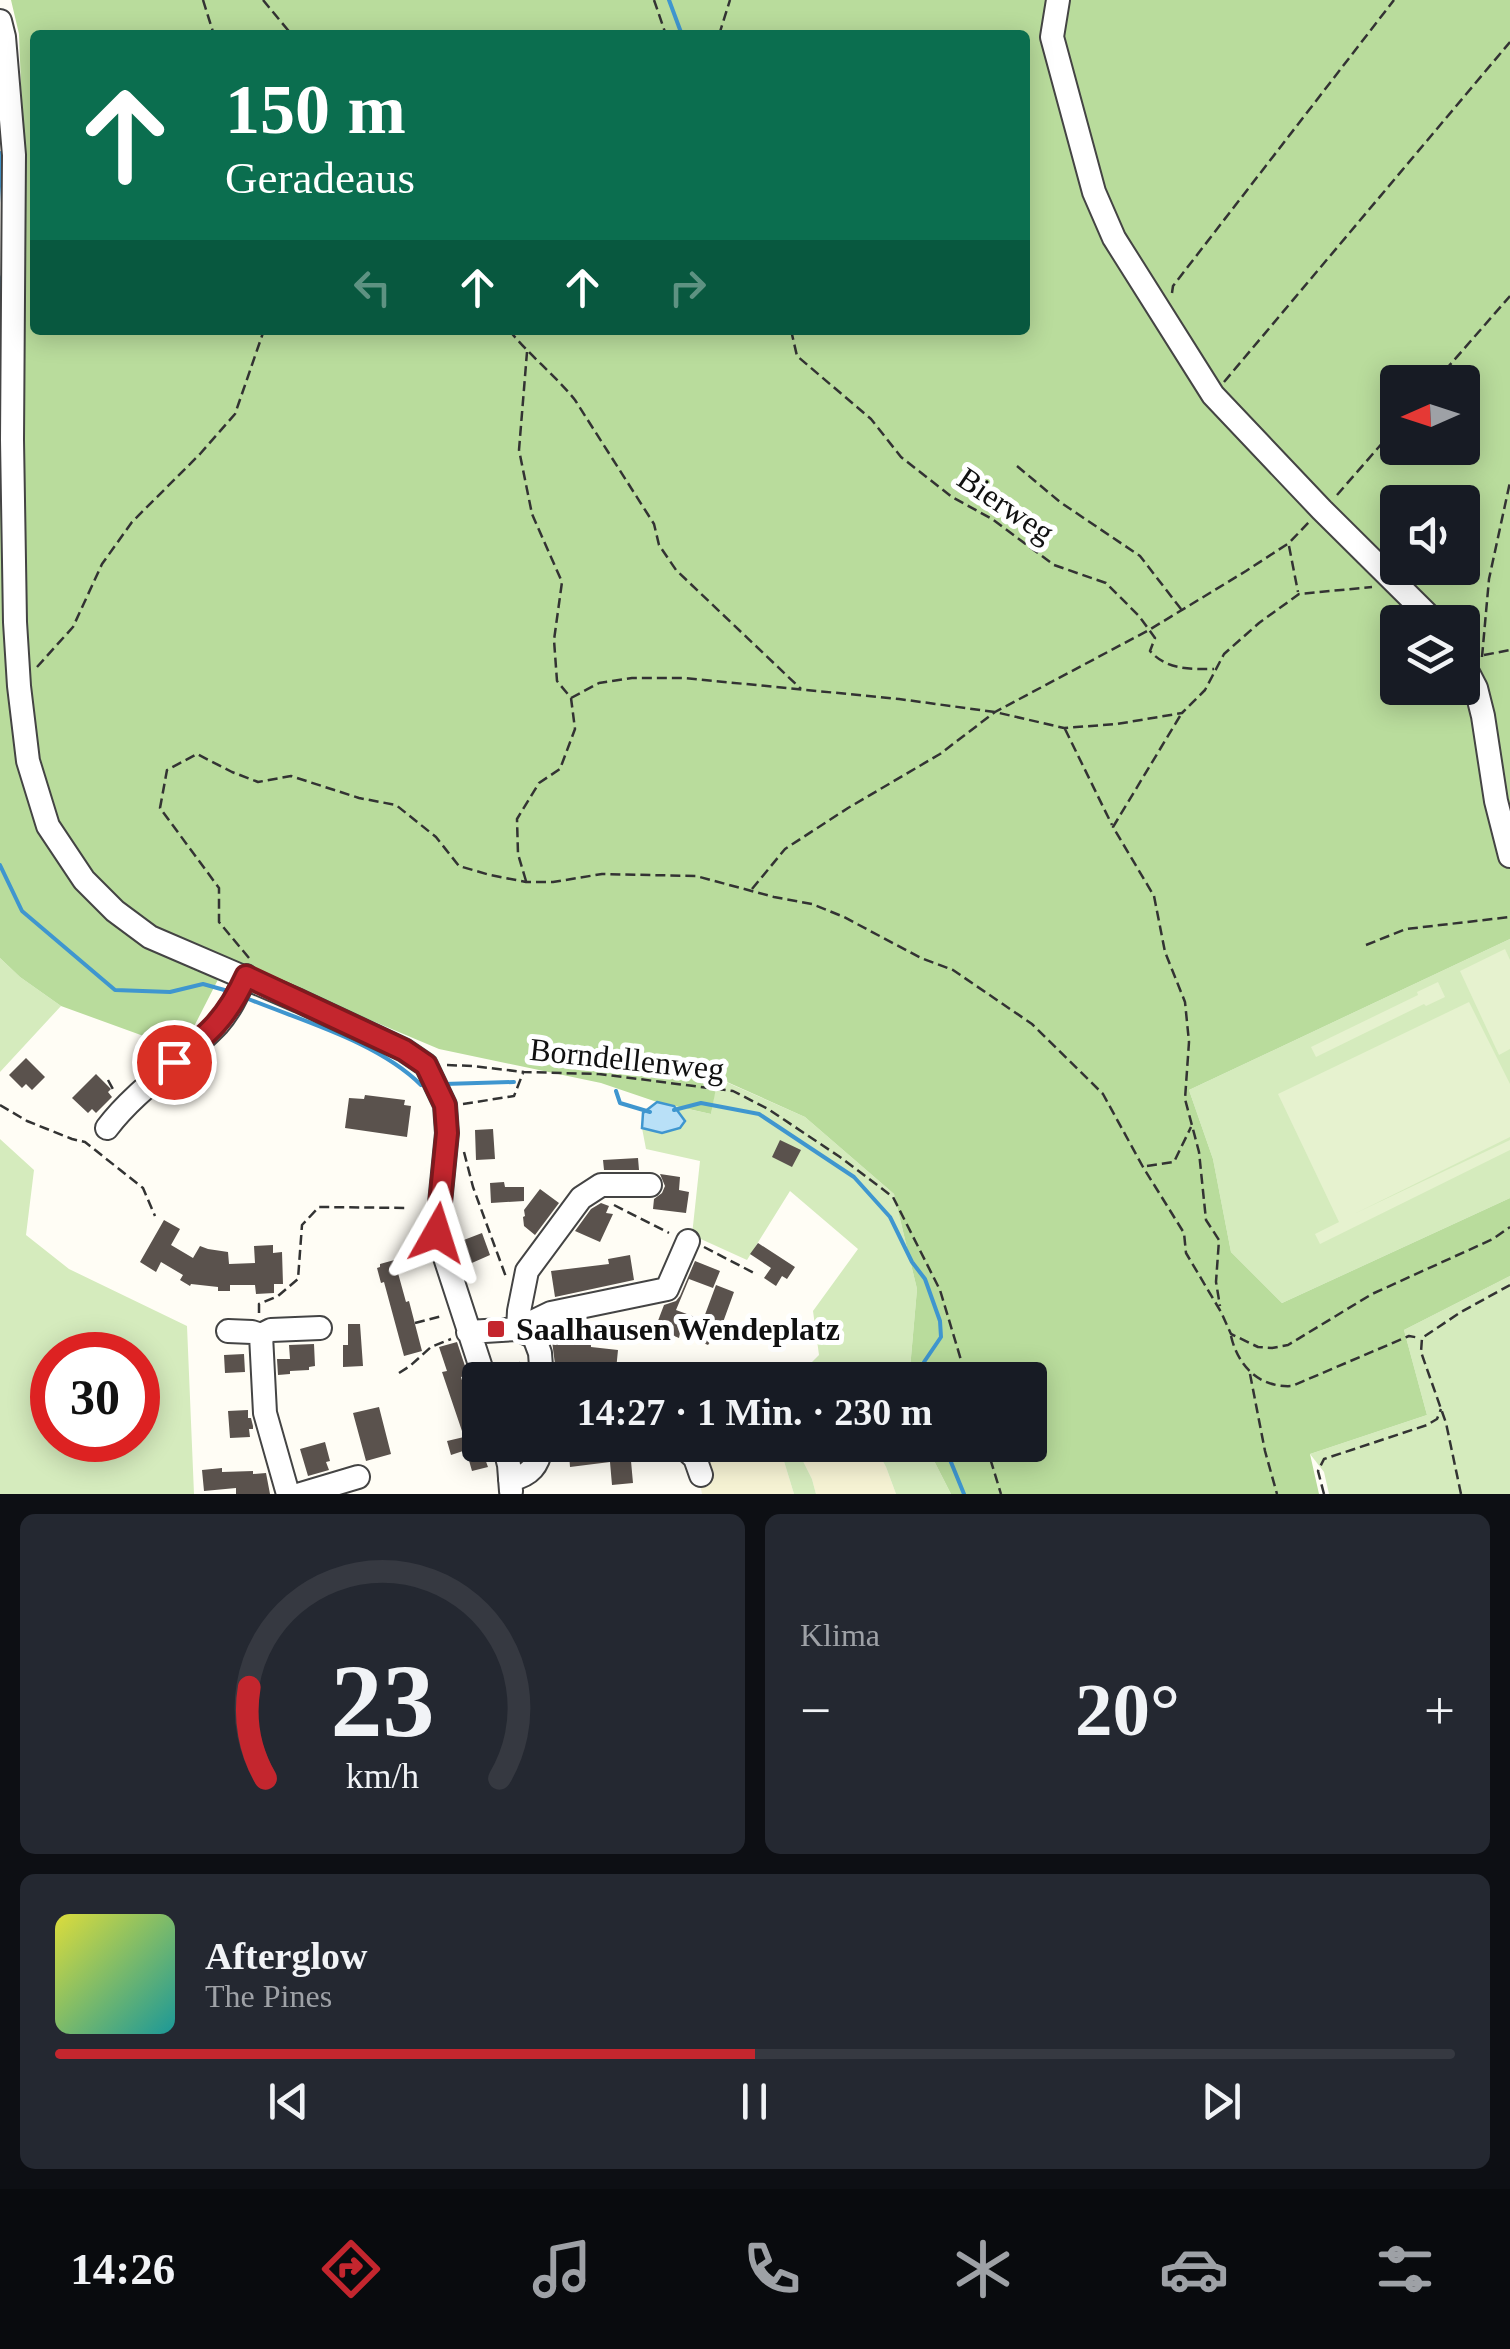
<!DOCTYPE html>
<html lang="de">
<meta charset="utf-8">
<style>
:root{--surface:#171b24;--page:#242831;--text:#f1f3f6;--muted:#9ea1a6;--line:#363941;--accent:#c4262e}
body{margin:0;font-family:"Times New Roman",serif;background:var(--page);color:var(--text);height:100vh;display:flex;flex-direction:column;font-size:38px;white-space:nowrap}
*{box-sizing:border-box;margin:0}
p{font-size:32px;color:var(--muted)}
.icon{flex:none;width:55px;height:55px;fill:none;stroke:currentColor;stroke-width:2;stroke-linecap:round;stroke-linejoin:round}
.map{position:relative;height:1494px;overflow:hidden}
.panel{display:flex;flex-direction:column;gap:20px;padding:20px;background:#0d0f14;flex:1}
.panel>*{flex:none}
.guide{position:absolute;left:30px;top:30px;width:1000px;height:305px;border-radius:10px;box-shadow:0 5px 25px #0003;background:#0b6e4f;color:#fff;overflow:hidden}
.needle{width:65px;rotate:267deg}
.buttons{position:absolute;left:1380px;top:365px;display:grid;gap:20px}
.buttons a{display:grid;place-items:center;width:100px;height:100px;border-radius:10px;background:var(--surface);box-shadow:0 5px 25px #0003;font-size:50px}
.speed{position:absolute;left:30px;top:1332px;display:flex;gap:20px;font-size:50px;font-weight:700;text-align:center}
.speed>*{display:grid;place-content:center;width:130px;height:130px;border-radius:50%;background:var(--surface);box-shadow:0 5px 25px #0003;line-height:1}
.speed .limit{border:15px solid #d22;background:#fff;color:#111}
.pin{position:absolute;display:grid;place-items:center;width:85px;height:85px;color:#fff;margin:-42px;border:5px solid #fff;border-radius:50%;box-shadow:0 2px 10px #0007}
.me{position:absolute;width:110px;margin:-55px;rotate:6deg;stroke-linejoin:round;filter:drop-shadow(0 0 8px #0008)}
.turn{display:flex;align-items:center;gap:35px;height:210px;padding:0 30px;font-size:45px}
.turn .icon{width:130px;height:130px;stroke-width:2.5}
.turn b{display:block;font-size:70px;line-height:85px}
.lanes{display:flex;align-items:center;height:95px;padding:0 30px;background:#0003;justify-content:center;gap:50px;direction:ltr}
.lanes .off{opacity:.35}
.big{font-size:75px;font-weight:700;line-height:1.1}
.panel .tile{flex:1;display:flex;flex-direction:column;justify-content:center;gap:15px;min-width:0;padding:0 35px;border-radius:15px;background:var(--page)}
.panel .dial{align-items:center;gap:0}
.dial svg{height:260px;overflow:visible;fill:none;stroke:var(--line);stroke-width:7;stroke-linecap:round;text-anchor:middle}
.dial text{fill:var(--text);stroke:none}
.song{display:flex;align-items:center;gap:30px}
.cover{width:120px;height:120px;border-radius:15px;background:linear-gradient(135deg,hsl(60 70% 55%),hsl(180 70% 35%))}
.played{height:10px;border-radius:5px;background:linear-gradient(90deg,var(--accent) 50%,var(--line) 50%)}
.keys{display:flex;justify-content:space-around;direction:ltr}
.heat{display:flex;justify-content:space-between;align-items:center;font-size:55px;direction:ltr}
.panel .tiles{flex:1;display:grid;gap:20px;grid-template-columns:1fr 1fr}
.tile:last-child{grid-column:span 2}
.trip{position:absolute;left:462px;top:1362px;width:585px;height:100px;border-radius:10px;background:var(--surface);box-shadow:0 5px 25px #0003;font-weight:700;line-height:100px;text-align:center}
.dock{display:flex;height:160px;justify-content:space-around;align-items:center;background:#090b0e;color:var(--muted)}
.dock .icon{width:70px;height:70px}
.dock .current{color:var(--accent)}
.dock b{font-size:45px;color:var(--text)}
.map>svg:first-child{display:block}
.farmland{fill:#f6f3d4}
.green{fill:#d5ebbd;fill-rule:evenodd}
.forest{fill:#b9dc9c;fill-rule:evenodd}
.pitch{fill:#e6f2cf}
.water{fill:#b9e0f7;stroke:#3f96cf;stroke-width:2.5}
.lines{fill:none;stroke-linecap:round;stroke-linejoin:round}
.stream{stroke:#3f96cf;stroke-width:4}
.building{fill:#5a524d}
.minor-casing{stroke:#444;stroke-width:26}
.path{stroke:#333;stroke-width:2.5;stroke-dasharray:10 5;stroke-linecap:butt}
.minor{stroke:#fff;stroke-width:22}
.route-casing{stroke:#7f191e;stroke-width:25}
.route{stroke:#c4262e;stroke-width:18}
.poi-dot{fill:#c4262e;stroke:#fff;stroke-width:4}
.labels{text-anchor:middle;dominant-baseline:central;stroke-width:10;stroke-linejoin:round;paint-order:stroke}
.street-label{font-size:32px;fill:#111;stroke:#fff}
.poi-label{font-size:32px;font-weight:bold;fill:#111;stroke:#fff;text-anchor:start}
</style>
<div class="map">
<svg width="1510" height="1494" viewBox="0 0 1510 1494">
<rect width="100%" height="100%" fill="#fffdf5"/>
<!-- farmland -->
<path class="farmland" d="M692 1445H779L794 1494H702Z
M795 1445H874L886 1467 896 1494H816L812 1479Z"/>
<!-- green -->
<path class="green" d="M1510 939V1198L1282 1303 1231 1252 1213 1159 1189 1090Z
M0 958 20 977 61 1006 0 1072Z
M717 1078 805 1117 894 1194 917 1289 909 1380H837L828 1370 815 1366 800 1380H794L819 1355 813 1311 858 1249 790 1191 747 1260 692 1235 700 1161 646 1149 642 1128 662 1133 685 1121 674 1106 711 1114Z
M0 1139 34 1170 26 1235 69 1269 187 1326 194 1494H0ZM52 1355H138V1440H52Z
M1510 1276V1494H1329L1324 1472 1310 1454 1427 1415 1404 1330Z
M779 1445H795L812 1479 816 1494H794Z
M874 1445H926L951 1494H896L886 1467Z"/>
<!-- forest -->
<path class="forest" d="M11 0H1510V939L1189 1090 1213 1159 1231 1252 1282 1303 1510 1198V1276L1404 1330 1427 1415 1310 1454 1319 1494H951L926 1445H1030V1380H909L917 1289 894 1194 805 1117 718 1078 711 1114 657 1102 601 1083 439 1049 228 960 182 1050 61 1006 20 977 0 958V362L24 337 25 190 19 34ZM35 35H1025V330H35ZM1398 382H1462V448H1398ZM1398 502H1462V568H1398ZM1398 622H1462V688H1398Z"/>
<!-- pitch -->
<path class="pitch" d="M1505 949 1510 960V1049L1499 1055 1460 971Z
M1438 982 1445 997 1426 1006 1424 1004 1316 1057 1311 1047 1418 995 1417 992Z
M1469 1002 1510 1084V1137L1354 1214 1510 1140V1150L1320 1244 1315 1234 1339 1222 1278 1094Z"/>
<!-- water -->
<path class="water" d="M657 1102 674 1106 685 1121 680 1128 662 1133 642 1128 643 1113Z"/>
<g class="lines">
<!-- stream -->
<path class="stream" d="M669 0 682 35
M0 153 3 203
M0 322 2 277
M0 865 22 911 115 990 170 992 203 984 228 991
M246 998C302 1021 378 1042 421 1085H425
M444 1084 514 1082
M616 1091 620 1103 650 1112
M674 1110 701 1103 759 1114 854 1177 890 1217 912 1262 925 1279 940 1321 941 1337 924 1362V1380
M944 1445 964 1494"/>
</g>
<!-- building -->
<path class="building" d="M26 1058 45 1077 32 1090 26 1084 22 1088 9 1075Z
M96 1074 111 1089 108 1092 112 1097 96 1113 92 1109 88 1113 72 1098Z
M365 1095 405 1100 404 1105 411 1106 407 1137 345 1128 349 1098 364 1099Z
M493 1129 495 1159 476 1160 475 1130Z
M780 1140 801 1150 792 1167 772 1157Z
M638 1158 639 1170H604L603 1160Z
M660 1174 680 1177 679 1190 689 1192 686 1213 653 1209 654 1199 662 1193 665 1186Z
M504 1182 505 1187H524V1201L491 1203 490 1183Z
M540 1189 559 1203 535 1235 524 1226 523 1217 525 1216 524 1210Z
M601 1203 609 1206 606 1213 613 1214 600 1242 575 1231 591 1209Z
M164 1220 180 1229 171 1245 193 1258 200 1246 208 1249 228 1252 229 1264 255 1263 254 1246 273 1245V1253L282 1252 283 1284H274V1293L256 1294 255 1285H230V1291H218V1287L191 1284 190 1286 180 1280 183 1275 161 1262 156 1272 140 1262Z
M482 1233 490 1255 465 1266 456 1243Z
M758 1243 795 1267 787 1279 782 1276 776 1286 764 1278 771 1268 750 1254Z
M630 1255 634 1280 555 1297 551 1271 609 1264 608 1259Z
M398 1259 402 1272 398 1273 406 1302 409 1301 422 1351 404 1356 384 1282 381 1283 377 1268 380 1267V1264Z
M695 1261 720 1271 713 1288 689 1279 676 1310 703 1320 716 1285 734 1292 722 1325 708 1345 680 1333 679 1338 657 1329 658 1327 656 1326 664 1305 676 1301 680 1296Z
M348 1324H360L363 1366 343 1367V1345H348Z
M590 1330 591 1347 618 1350 615 1380H596V1377L557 1380 551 1333Z
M457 1342 468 1375 461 1377 468 1400 474 1398 480 1418V1445L488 1467 472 1471 466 1450 451 1455 447 1441 464 1437 442 1372 447 1371 439 1347Z
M314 1344 315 1366 309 1367V1370L290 1371V1374L278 1375 277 1359H290L289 1345Z
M244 1354 245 1372 225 1373 224 1355Z
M379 1407 391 1454 366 1461 353 1413Z
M248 1410V1418H251L253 1426V1429H249L250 1437 230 1438 228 1411Z
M325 1442 330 1461 326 1462 329 1470 308 1476 300 1449Z
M583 1445H598L599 1452 630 1450 633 1483 612 1485 610 1462 570 1467 569 1453 584 1451Z
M222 1468V1472L253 1471V1474L266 1473 270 1494H236V1488L204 1491 202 1470Z"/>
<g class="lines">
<!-- minor casing -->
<g class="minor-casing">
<path id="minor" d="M1058 0 1052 37 1094 192 1114 238 1213 395 1322 510 1435 622
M0 21 4 37 14 155 12 440 15 622 19 686 28 761 48 826 84 880 115 911 150 937 299 1001 404 1050 426 1065 445 1105 447 1133 437 1233 485 1380
M1462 661 1476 688 1483 716 1496 801 1510 856
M107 1128C138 1087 183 1061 218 1024 231 1009 238 993 246 976
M650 1185H601L581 1198 527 1271 519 1311 518 1329 551 1313 667 1289 688 1241
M228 1331 252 1332 261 1335 271 1330 320 1328
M468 1332 518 1329 534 1337 540 1353 542 1380
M261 1335 265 1413 288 1494
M504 1445 509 1465 511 1491
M681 1445 695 1458 701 1475
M510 1480C531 1475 538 1466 542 1445
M301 1494 358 1477"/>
</g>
<!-- path -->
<path class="path" d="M203 0 214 35
M263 0 292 35
M654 0 666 35
M719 35 730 0
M1172 293 1173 286 1394 0
M509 330C529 355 555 375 575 400L654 524 659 545 676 570 801 689
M791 330 797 356 871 419 901 457 952 497 992 519 1054 565 1106 583 1139 616 1155 638 1150 651C1167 670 1189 669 1214 669
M1224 382 1510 42
M1435 382 1510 296
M1017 466 1060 502 1140 556 1181 609
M1337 495 1398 425
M1289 546 1298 592
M1484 655 1510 650
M1482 657 1489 579 1510 482
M37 667 73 627 102 564 132 522 200 454 235 414 264 330
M571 698 599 683 632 678H684L899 699 995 712 1064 728 1117 724 1182 713 1205 690 1224 654 1259 623 1299 594 1372 587
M1180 716 1113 827 1154 896 1165 952 1185 1002 1189 1042 1185 1099 1199 1152 1206 1220 1219 1240 1216 1282 1220 1306
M1065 729 1112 825
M526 881 518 854 517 819 539 783 560 769 575 729 571 698 557 681 554 640 562 582 532 514 519 450 527 352
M752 889 785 849 848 808 940 754 995 712 1149 630 1246 571 1289 543 1309 522
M1366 945 1406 929 1510 917
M249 958 219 922V888L160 808 167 770 197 754 232 772 258 782 291 776 359 798 396 805 436 837 459 866 490 875 526 882H553L602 874 696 876 774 897 812 904 844 917 921 958 953 970 1032 1024 1103 1094 1143 1167 1184 1233 1186 1253 1221 1312 1231 1334 1258 1347 1272 1348 1288 1345 1372 1294 1493 1239 1510 1227
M447 1065 473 1066 524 1072 599 1074 733 1091 768 1109 840 1157 893 1197 940 1290 967 1380
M108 1080 114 1091
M463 1104 514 1096 523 1073
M0 1105 27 1121 72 1139 85 1142 143 1188 155 1216
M464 1152 473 1187 506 1277
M1147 1166 1174 1162 1191 1127
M614 1205 669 1233
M704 1247 756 1274
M259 1313V1304L278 1296 298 1279 302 1225 319 1207 408 1208
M415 1323 442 1316
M1231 1336C1238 1366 1259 1388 1292 1386L1409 1336 1420 1338
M499 1369 520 1363
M399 1373 410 1366 431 1347 451 1339
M1250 1374 1265 1451 1277 1494
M986 1445 1001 1494
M1324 1494 1318 1471 1324 1459 1427 1425 1437 1419 1441 1409
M1461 1494 1446 1423 1421 1352 1422 1338 1461 1312 1510 1285"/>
<!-- minor -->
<use href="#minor" class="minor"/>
</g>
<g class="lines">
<!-- route casing -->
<g class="route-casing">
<path id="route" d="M174 1062C209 1033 227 1018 246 976L404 1050 426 1065 445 1105 447 1133 437 1233"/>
</g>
<!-- route -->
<use href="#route" class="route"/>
</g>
<!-- markers -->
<rect class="poi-dot" x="486" y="1319" width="20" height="20" rx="5"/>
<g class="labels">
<!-- street labels -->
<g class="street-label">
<text transform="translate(1006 505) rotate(34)">Bierweg</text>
<text transform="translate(627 1059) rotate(6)">Borndellenweg</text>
</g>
<!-- poi labels -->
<g class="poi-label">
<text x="516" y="1329">Saalhausen Wendeplatz</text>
</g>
</g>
</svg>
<div class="buttons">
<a><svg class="needle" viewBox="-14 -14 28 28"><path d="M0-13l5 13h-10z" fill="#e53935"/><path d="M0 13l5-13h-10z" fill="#9ea1a6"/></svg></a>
<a><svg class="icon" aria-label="sound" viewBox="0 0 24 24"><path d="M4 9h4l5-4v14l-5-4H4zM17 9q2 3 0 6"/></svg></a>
<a><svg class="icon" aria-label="layers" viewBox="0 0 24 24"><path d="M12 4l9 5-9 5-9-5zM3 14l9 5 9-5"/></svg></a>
</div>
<div class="speed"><div class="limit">30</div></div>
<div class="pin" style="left:174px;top:1062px;background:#d93025"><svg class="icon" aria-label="arrive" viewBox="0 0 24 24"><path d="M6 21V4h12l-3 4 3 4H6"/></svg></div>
<svg class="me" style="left:437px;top:1233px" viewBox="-20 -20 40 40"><path d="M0-17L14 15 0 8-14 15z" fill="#c4262e" stroke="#fff" stroke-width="4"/></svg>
<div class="trip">14:27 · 1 Min. · 230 m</div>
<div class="guide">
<div class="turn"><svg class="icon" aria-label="ahead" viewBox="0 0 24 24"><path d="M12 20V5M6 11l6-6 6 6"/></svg><div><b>150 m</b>Geradeaus</div></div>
<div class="lanes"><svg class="icon off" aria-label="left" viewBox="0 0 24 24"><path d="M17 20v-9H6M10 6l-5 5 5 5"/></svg><svg class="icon" aria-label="ahead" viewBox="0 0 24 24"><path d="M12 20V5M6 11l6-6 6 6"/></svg><svg class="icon" aria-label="ahead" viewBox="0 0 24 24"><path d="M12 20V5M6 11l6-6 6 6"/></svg><svg class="icon off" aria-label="right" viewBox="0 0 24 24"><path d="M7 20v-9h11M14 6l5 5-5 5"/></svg></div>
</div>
</div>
<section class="panel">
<div class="tiles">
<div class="tile dial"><svg viewBox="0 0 100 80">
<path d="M14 69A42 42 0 1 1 86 69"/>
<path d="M14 69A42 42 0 0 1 9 41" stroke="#c4262e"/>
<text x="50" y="56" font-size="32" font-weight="700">23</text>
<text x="50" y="72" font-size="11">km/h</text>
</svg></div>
<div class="tile"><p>Klima</p>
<div class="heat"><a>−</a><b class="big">20°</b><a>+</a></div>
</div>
<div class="tile">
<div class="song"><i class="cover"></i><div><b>Afterglow</b><p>The Pines</p></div></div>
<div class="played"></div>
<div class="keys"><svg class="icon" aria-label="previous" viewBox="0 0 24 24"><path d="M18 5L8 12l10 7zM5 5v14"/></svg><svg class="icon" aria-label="pause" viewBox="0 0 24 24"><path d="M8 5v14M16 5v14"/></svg><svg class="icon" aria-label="next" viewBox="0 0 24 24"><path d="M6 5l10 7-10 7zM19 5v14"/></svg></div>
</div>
</div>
</section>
<nav class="dock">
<b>14:26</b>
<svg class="icon current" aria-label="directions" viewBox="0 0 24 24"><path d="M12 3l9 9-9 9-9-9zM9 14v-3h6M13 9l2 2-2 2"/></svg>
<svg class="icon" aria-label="music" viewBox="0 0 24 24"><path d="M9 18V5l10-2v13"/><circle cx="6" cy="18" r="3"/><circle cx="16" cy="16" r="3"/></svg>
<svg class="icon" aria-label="phone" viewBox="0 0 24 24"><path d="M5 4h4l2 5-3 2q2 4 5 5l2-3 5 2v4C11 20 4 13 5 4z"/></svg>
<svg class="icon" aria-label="climate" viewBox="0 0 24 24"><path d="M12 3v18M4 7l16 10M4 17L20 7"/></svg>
<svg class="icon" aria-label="car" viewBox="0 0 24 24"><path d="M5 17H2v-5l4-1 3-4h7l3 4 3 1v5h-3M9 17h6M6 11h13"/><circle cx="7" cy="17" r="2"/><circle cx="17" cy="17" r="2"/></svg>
<svg class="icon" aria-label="filters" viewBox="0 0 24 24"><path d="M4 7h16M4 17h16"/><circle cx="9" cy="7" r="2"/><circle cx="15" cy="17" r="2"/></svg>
</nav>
